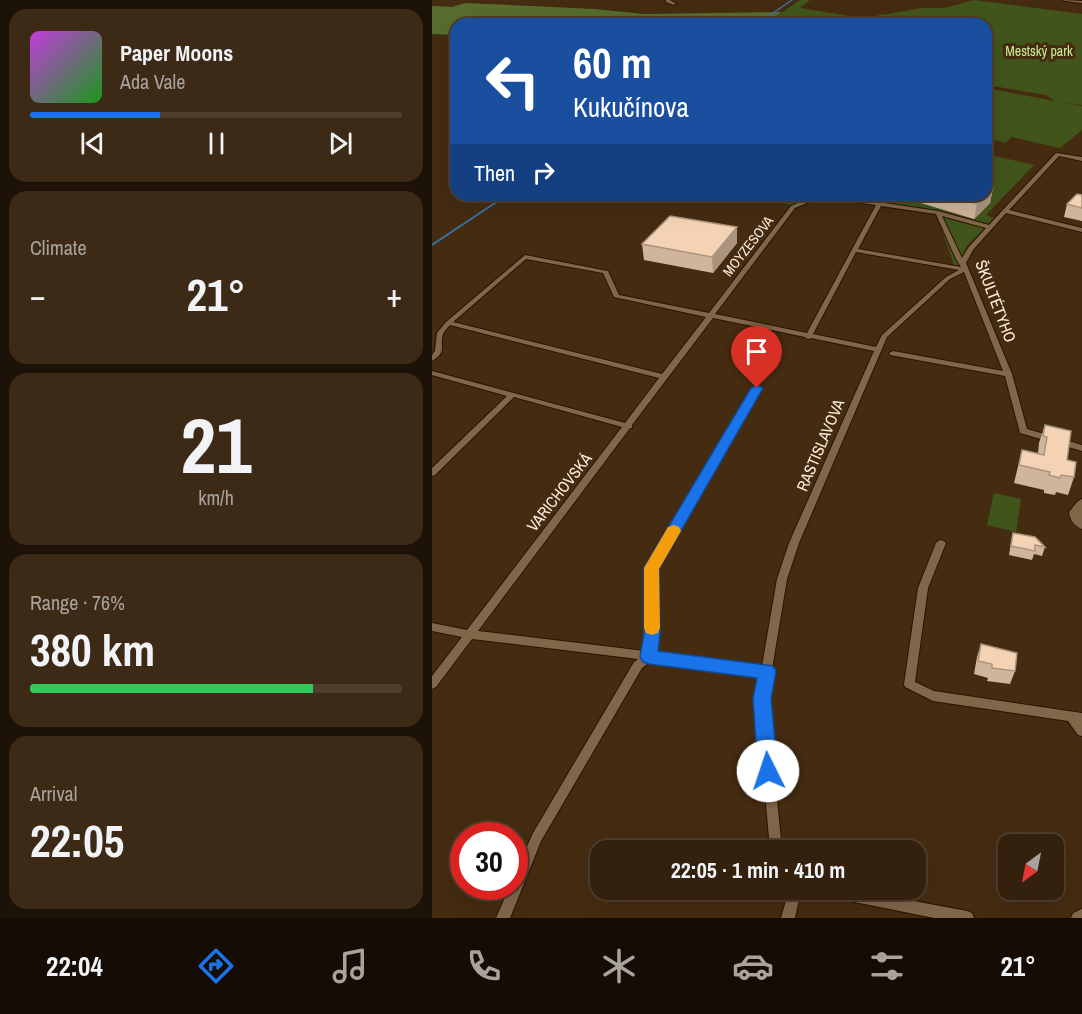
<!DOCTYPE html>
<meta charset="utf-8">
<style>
:root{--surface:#34210d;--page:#3c2916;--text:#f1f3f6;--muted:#a9a39d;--line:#4e3e2e;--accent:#1a73e8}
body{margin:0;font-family:"Archivo Narrow",sans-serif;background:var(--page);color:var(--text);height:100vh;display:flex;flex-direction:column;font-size:22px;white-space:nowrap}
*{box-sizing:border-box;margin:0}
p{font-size:20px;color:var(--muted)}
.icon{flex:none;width:33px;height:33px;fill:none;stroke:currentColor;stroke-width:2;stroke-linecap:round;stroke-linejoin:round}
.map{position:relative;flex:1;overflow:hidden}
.side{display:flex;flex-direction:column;gap:9px;padding:9px;background:#1d1207;width:432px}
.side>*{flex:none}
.banner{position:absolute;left:18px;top:18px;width:542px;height:183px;border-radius:18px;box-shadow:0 6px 24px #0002,0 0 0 2px var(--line);background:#1a4fa0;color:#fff;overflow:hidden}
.needle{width:39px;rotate:212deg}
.buttons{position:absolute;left:566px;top:834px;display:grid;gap:12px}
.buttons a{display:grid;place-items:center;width:66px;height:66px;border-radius:12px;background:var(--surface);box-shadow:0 6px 24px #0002,0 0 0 2px var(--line);font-size:30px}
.speed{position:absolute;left:18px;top:822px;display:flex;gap:12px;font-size:30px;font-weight:700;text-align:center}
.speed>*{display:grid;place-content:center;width:78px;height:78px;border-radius:50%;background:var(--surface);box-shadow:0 6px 24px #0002,0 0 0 2px var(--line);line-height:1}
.speed .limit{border:9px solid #d22;background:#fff;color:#111}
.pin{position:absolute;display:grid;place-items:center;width:51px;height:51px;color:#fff;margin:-62px -26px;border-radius:50% 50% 50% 0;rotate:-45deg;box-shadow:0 0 6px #0007}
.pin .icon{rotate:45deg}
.me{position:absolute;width:66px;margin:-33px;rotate:356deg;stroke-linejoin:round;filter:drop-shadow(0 0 4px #0008)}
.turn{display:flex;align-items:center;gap:21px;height:126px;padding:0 24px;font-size:27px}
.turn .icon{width:78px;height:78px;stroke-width:2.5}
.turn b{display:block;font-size:42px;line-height:51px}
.then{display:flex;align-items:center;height:57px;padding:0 24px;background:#0003;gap:12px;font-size:22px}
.big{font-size:45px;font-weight:700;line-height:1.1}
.side .widget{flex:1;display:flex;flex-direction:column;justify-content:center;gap:9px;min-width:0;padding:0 21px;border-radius:18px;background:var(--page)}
.side .dial{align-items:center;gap:0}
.dial b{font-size:78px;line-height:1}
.song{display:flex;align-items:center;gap:18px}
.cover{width:72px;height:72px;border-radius:9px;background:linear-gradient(135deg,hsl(290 70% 55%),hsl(120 70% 35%))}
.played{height:6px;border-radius:3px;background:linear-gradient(90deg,var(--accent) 35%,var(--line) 35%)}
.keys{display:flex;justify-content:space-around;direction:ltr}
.heat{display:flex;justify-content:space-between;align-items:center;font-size:33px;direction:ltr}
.charge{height:9px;border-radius:4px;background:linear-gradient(90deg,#34c759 76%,var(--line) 0)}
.trip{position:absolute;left:158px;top:840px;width:336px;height:60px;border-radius:18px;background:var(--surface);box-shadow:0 6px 24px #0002,0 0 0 2px var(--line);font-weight:700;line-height:60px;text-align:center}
.dock{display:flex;height:96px;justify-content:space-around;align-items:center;background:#150d05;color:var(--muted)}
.dock .icon{width:42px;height:42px}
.dock .selected{color:var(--accent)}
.dock b{font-size:27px;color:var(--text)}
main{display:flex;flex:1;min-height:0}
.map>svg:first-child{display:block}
.green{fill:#41551b}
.forest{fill:#576e2f}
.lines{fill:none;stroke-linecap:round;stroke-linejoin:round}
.stream-far1{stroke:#39709e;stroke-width:1.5}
.stream{stroke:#39709e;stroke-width:2}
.street-casing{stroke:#2a1400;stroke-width:2}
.secondary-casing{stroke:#2a1400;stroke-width:2}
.street{fill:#82664a;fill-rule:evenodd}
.secondary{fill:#82664a;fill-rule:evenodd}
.wall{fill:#d1b59b}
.shaded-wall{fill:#aa947e}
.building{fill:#f3d3b4;stroke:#aa947e;stroke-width:1.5}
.route{fill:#1a73e8;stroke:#114b97;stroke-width:1.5}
.slow{fill:#f59e0b}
.labels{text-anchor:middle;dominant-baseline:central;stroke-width:6;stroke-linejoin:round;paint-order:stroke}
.far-park-label{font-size:14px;fill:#caee92;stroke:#452c11}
.far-street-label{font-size:14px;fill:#fdeddd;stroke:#452c11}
.street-label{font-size:16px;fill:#fdeddd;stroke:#452c11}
</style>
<main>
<section class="side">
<div class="widget">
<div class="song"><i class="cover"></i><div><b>Paper Moons</b><p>Ada Vale</p></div></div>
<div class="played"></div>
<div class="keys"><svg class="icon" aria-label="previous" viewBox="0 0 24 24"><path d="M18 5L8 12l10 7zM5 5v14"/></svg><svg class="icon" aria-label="pause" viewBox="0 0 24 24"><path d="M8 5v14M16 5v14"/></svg><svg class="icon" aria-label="next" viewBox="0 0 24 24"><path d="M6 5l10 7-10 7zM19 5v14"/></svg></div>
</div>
<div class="widget"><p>Climate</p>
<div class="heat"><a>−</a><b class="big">21°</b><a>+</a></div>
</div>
<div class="widget dial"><b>21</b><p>km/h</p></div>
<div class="widget"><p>Range · 76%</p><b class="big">380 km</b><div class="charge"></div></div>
<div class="widget"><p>Arrival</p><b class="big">22:05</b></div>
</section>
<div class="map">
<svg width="650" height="918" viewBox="0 0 650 918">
<rect width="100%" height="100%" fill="#452c11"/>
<!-- green -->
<path class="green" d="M368 0H378L368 8 431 18 490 8H512L542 0 650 14V105L625 101 650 106V130L628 148 579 137 574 143 558 139 554 145V88L623 101 614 95 554 85V24H333Z
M554 154 602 165 554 215 562 218 534 247 527 265H522L503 211 398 195H554Z
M299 195H385L362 205Z
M562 493 589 499 584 532 555 525Z"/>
<!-- forest -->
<path class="forest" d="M33 3 162 9 212 14 350 12 332 24H24V35L0 34V6L20 7Z"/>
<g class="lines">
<!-- stream-far1 -->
<path class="stream-far1" d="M448 16 463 24
M325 24 360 0
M554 60 559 62"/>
<!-- stream -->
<path class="stream" d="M0 245 75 195"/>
<!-- street casing -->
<g class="street-casing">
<path id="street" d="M234 0H238L244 4 242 5 234 2Z
M631 0 650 1V3L633 1Z
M624 153 650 157V161L627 156 577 210 650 228V232L574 213 541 250 534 263 580 374 595 429 650 445V451L588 433 573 376 458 355 457 353 461 351 571 371 532 272 518 279 455 337 367 543 355 579 335 699 350 850H338L325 699 329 675 219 661 210 668 109 841 78 918H64L78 886H82V875L101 833 202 662 206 659 40 639 4 687 0 689V676L30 637 0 631V623L35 630 190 427 82 397 3 475 0 476V468L75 396 0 375V371L193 423 227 378 18 325C16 327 12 332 11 334 7 347 16 351 0 361V355L3 351 5 333 14 322 93 255 176 271 187 295 277 313 359 206 384 195H399L506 211 557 225ZM387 198H395L444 205 375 333 283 314 363 208ZM449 206 504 214 523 257 529 267 426 249ZM510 216 554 228 536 248 530 258ZM424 252 527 270 514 277 450 335 444 347 381 334ZM94 259 171 273 182 297 274 317 230 374 21 322ZM281 318 373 337 376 339 379 338 442 351 357 543 345 579 330 666 223 653 225 634 224 568 329 388 325 386 321 388 214 568 215 634 213 651 46 631 198 428H200V425Z
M509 540 512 541 514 543 496 588 483 682 502 691 650 713V736L646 735 636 721 501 701 473 687 472 684 486 588 504 543 506 541Z
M357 890H369L363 918H349Z
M387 890H423L535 911 540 913 542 918H502L393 896 388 895Z
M650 909V918H639L641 913Z"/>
</g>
<!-- secondary casing -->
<g class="secondary-casing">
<path id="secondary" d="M650 499V529C642 526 638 520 637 512L646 501Z"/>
</g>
<!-- street -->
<use href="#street" class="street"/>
<!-- secondary -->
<use href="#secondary" class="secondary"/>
</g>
<!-- wall -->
<path class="wall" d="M556 187 561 188 558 203 542 219 482 201 483 195H554Z
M650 195V221L632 217 635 204Z
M305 227V243L281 273 212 260 210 244Z
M613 425 635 460 642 477 636 495 624 492 623 495 612 493V490L582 483 590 450 606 453 607 443Z
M581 533 613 547 610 556 602 554 600 560 577 555 579 542Z
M549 644 583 671 578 684 555 681 556 678 542 674 545 657Z"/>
<!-- shaded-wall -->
<path class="shaded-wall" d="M556 185 555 194 561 188 558 203 542 219 545 204Z
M305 227V243L281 273 280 257Z"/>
<!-- building -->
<path class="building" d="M554 184 556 185 555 186 561 188 545 204 515 195H554Z
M645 194 650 195V208L635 204Z
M238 216 305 227 280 257 210 244Z
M613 425 639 431 635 460 644 462 642 477 629 475 628 478 617 475 618 472 587 465 590 450 612 455 615 437 611 436Z
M581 533 603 537 613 547 603 545V551L579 546Z
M549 644 585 653 583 671 560 668V664L546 661Z"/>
<!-- route -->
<path class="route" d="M325 385 331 388 227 569 228 634 226 651 341 666 344 671 339 699 346 771 343 778 336 780 329 778 326 771 321 699 325 678 217 664 211 662 208 657 212 634V568L319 388Z"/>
<!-- slow -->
<path class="slow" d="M242 525 247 527 249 531 227 569 228 628 226 633 220 635 214 633 212 628V568L236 527Z"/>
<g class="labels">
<!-- far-park labels -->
<g class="far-park-label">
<text x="607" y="51">Mestský park</text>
</g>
<!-- far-street labels -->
<g class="far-street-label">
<text transform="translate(316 246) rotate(-52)">MOYZESOVA</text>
</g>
<!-- street labels -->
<g class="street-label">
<text transform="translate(564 301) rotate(69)">ŠKULTÉTYHO</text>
<text transform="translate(388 445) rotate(-67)">RASTISLAVOVA</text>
<text transform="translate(127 492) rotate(-52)">VARICHOVSKÁ</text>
</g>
</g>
</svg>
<div class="buttons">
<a><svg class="needle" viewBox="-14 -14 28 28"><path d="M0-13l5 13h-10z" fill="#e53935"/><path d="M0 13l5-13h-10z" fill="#a9a39d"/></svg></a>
</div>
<div class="speed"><div class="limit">30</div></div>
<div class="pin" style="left:325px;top:388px;background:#d93025"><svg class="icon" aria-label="arrive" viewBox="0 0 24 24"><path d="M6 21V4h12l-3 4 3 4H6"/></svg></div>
<svg class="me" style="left:336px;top:771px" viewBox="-20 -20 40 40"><circle r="19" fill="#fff"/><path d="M0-13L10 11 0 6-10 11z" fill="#1a73e8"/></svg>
<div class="trip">22:05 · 1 min · 410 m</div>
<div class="banner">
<div class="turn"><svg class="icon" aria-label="left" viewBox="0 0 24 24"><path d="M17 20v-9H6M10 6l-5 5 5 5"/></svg><div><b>60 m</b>Kukučínova</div></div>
<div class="then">Then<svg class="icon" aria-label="right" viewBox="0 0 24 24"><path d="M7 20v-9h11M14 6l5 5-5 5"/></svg></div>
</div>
</div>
</main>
<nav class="dock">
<b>22:04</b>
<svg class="icon selected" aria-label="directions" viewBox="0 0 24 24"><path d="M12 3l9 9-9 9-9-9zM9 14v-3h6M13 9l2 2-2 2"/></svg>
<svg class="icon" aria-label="music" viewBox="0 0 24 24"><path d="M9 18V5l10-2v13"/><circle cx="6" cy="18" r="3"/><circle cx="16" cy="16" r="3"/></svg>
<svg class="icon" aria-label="phone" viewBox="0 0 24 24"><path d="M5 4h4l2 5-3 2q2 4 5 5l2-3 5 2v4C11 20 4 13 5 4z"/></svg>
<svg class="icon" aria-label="climate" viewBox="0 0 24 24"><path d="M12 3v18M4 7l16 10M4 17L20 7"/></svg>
<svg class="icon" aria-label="car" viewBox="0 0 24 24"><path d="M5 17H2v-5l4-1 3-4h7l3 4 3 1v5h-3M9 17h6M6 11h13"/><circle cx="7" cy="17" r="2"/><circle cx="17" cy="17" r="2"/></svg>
<svg class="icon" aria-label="filters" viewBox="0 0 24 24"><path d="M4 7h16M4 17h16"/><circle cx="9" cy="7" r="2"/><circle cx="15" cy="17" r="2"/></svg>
<b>21°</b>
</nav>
